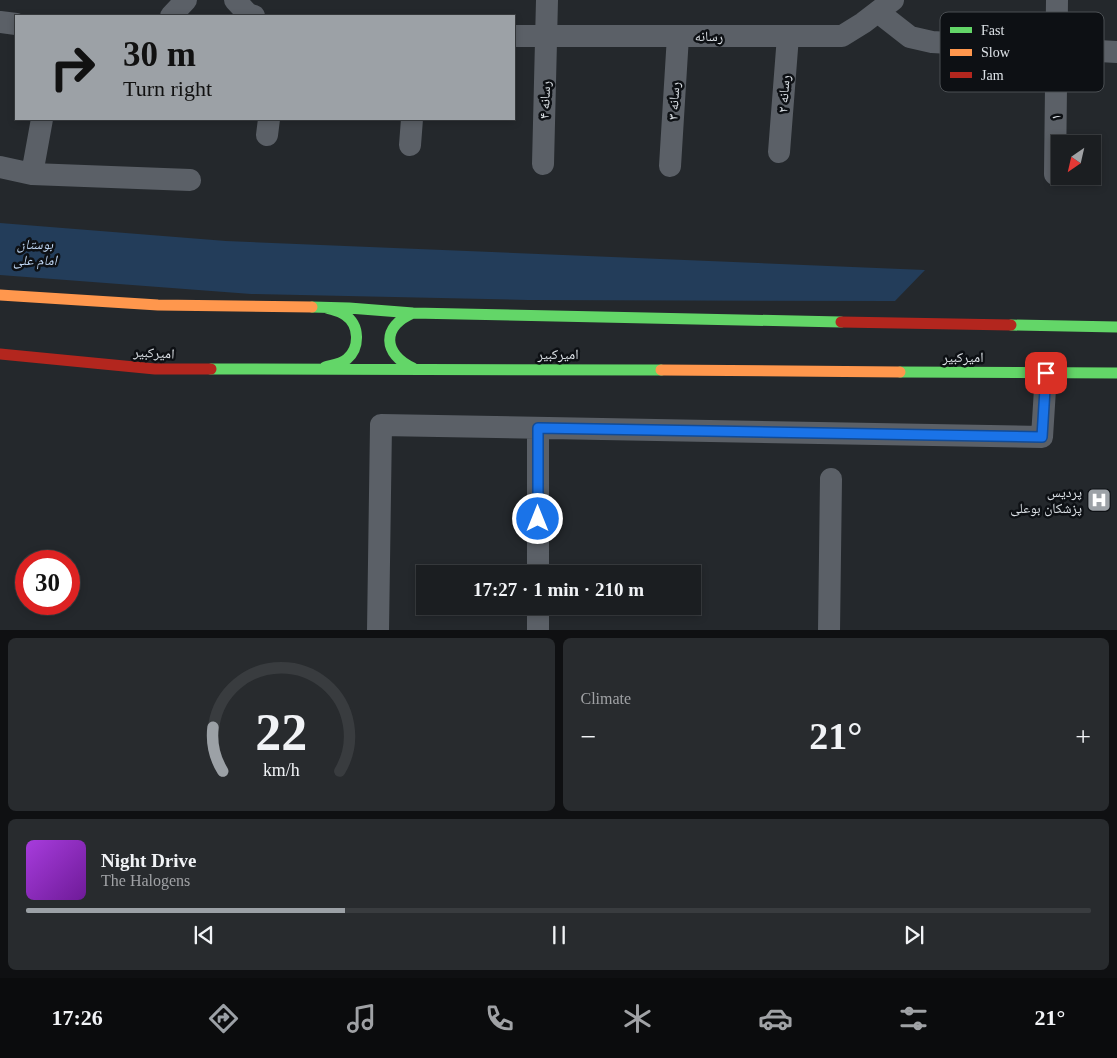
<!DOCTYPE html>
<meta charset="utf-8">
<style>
:root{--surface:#1b1e21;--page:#282b2e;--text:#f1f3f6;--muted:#a0a2a5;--line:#393c3f;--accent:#9ca1a6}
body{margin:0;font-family:"Times New Roman","Noto Naskh Arabic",serif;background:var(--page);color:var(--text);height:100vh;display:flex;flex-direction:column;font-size:19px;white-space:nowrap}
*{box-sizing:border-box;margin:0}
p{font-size:16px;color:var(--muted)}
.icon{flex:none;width:28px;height:28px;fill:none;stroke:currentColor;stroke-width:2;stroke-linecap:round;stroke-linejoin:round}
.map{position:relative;height:630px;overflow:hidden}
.side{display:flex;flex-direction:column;gap:8px;padding:8px;background:#0f1012;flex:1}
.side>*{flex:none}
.guide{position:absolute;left:15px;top:15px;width:500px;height:105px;border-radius:0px;box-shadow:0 2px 8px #0003,0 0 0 1px var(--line);background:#9ca1a6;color:#111;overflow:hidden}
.needle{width:32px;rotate:214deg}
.buttons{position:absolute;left:1051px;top:135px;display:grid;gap:10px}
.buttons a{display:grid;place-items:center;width:50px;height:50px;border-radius:0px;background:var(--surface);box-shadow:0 2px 8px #0003,0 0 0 1px var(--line);font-size:25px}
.speed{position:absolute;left:15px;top:550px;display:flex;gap:10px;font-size:25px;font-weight:700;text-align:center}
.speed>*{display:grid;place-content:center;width:65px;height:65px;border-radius:50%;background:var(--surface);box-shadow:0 2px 8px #0003,0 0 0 1px var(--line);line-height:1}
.speed .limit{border:8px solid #d22;background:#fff;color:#111}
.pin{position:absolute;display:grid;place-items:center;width:42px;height:42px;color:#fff;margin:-21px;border-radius:10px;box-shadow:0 2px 8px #0006}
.me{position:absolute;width:55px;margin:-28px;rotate:0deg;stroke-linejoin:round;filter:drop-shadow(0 0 4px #0008)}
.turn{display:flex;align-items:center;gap:18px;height:105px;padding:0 25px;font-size:22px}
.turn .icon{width:65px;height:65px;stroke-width:2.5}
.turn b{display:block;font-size:35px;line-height:42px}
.big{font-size:38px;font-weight:700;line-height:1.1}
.side .card{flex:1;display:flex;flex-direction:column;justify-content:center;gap:8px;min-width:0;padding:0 18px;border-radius:8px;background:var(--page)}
.side .dial{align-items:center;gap:0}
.dial svg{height:130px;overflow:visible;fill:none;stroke:var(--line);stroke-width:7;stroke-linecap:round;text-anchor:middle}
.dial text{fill:var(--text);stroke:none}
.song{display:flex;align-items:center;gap:15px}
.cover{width:60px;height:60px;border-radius:8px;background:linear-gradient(135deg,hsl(280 70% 55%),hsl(280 70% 35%))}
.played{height:5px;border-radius:2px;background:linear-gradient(90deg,var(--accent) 30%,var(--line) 30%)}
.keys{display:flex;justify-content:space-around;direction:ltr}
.heat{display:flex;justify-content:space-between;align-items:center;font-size:28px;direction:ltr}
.side .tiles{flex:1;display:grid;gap:8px;grid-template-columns:1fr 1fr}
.card:last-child{grid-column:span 2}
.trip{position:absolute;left:416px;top:565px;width:285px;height:50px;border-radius:0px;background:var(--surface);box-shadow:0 2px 8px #0003,0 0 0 1px var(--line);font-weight:700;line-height:50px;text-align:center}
.tab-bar{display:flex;height:80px;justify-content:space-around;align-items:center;background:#0b0c0d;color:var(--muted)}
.tab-bar .icon{width:35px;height:35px}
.tab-bar .selected{color:var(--accent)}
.tab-bar b{font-size:22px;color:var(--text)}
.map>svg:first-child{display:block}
.green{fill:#233d5a}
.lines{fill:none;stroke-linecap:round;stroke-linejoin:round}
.street{stroke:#5b6067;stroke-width:22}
.fast{stroke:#63d668;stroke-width:11}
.slow{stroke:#ff974d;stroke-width:11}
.jam{stroke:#b3261e;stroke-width:11}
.route-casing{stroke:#114b97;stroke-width:12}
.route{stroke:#1a73e8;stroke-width:9}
.labels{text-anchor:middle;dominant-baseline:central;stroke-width:5;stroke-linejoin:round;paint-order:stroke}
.street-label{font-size:14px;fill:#dde2e7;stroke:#0d1014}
.park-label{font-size:14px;font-style:italic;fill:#c1d8f5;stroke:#0d1014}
.poi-label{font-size:14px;fill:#dde2e7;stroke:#0d1014;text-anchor:end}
.key{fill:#0d1014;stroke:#4b4f53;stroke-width:1}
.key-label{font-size:14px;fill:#dde2e7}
</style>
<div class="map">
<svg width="1117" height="631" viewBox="0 0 1117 631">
<rect width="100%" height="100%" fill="#24282c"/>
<!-- green -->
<path class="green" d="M0 223 226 241 925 270 895 301 528 300 251 294 0 275Z"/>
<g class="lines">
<!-- street -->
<path class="street" d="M235 0 248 14 254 16
M878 12 910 37 932 42 1117 52
M171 16 186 0
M0 22 16 24
M514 36H842L863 23 893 0
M267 135 269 119
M410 145 412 119
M779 152 788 36
M543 164 547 0
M670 166 678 36
M0 167 32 174 190 180
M32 174 42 119
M1055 174 1057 0
M538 428V574
M538 606V631
M378 631 381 425 1042 437 1046 373
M829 631 831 479"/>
<!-- fast -->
<path class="fast" d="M312 307 349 308 413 313 841 322
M413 313C381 327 383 354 413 368
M1011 325 1117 327
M325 367C332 365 341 364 347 359 360 348 360 325 345 315 340 311 333 310 327 308
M211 369 661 370
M900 372 1117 373"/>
<!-- slow -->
<path class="slow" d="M0 295 158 305 312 307
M661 370 900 372"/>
<!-- jam -->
<path class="jam" d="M841 322 1011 325
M0 354 155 369H211"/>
</g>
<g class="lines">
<!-- route casing -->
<g class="route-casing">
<path id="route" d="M538 519V428L1042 437 1046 373"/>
</g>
<!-- route -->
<use href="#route" class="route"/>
</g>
<!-- icons -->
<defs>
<g id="hospital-square" transform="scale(1.25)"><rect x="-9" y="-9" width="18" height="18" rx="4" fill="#9ca1a6" stroke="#0d1014"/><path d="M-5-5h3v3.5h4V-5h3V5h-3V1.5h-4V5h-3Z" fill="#fff"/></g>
</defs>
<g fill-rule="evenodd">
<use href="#hospital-square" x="1099" y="500"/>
</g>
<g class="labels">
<!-- street labels -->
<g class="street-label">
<text x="709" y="36">رسانه</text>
<text transform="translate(784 94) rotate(-86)">رسانه ۲</text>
<text transform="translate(545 100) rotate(-88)">رسانه ۴</text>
<text transform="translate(674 101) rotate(-87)">رسانه ۳</text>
<text transform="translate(1056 117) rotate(-89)">۱</text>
<text transform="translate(154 353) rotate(3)">امیرکبیر</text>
<text x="558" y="354">امیرکبیر</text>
<text x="963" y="357">امیرکبیر</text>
</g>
<!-- park labels -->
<g class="park-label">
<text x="35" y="244">بوستان<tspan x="35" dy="16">امام علی</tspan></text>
</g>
<!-- poi labels -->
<g class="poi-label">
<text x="1082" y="492">پردیس<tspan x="1082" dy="16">پزشکان بوعلی</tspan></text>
</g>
</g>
<!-- legend -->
<rect x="940" y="12" width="164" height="80" rx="8" class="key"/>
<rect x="950" y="27" width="22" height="6" fill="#63d668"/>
<rect x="950" y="49" width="22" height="7" fill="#ff974d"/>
<rect x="950" y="72" width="22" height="6" fill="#b3261e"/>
<g class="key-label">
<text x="981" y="35">Fast</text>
<text x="981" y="57">Slow</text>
<text x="981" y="80">Jam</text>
</g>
</svg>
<div class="buttons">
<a><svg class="needle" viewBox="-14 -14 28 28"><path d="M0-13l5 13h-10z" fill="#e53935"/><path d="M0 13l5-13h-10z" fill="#a0a2a5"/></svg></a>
</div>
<div class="speed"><div class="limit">30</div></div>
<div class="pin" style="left:1046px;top:373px;background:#d93025"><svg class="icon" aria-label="arrive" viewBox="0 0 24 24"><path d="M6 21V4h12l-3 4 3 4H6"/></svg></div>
<svg class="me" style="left:538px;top:519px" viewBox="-20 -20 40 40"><circle r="17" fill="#1a73e8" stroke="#fff" stroke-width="3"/><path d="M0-11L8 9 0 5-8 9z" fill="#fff"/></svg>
<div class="trip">17:27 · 1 min · 210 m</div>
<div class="guide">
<div class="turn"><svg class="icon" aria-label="right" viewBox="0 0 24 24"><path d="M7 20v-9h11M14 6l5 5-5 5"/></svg><div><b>30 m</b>Turn right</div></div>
</div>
</div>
<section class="side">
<div class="tiles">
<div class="card dial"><svg viewBox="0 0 100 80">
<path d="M14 69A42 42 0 1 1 86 69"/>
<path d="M14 69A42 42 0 0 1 8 42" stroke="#9ca1a6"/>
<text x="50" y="56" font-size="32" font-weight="700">22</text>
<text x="50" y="72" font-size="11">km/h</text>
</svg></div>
<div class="card"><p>Climate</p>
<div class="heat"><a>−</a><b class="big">21°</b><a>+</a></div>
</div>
<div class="card">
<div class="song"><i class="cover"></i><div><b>Night Drive</b><p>The Halogens</p></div></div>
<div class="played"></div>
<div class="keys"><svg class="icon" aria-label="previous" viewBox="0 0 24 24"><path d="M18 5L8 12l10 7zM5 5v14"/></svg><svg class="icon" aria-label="pause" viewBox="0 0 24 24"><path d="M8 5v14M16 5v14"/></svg><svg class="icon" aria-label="next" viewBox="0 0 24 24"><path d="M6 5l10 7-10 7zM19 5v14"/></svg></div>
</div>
</div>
</section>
<nav class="tab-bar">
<b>17:26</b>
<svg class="icon selected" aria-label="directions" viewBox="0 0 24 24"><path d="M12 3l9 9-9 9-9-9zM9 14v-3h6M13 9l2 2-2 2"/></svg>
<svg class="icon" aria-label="music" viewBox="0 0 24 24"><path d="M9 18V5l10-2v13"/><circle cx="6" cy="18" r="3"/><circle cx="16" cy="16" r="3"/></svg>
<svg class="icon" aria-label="phone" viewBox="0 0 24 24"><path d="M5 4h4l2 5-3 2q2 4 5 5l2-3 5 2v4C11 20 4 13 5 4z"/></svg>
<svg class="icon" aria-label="climate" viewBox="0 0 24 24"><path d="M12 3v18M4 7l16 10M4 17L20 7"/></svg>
<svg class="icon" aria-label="car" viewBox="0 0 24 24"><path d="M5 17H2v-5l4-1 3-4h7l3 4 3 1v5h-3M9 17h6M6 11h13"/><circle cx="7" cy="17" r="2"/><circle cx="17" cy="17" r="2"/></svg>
<svg class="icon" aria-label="filters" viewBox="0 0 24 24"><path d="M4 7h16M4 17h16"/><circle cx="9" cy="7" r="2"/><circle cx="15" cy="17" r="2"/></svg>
<b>21°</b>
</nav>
